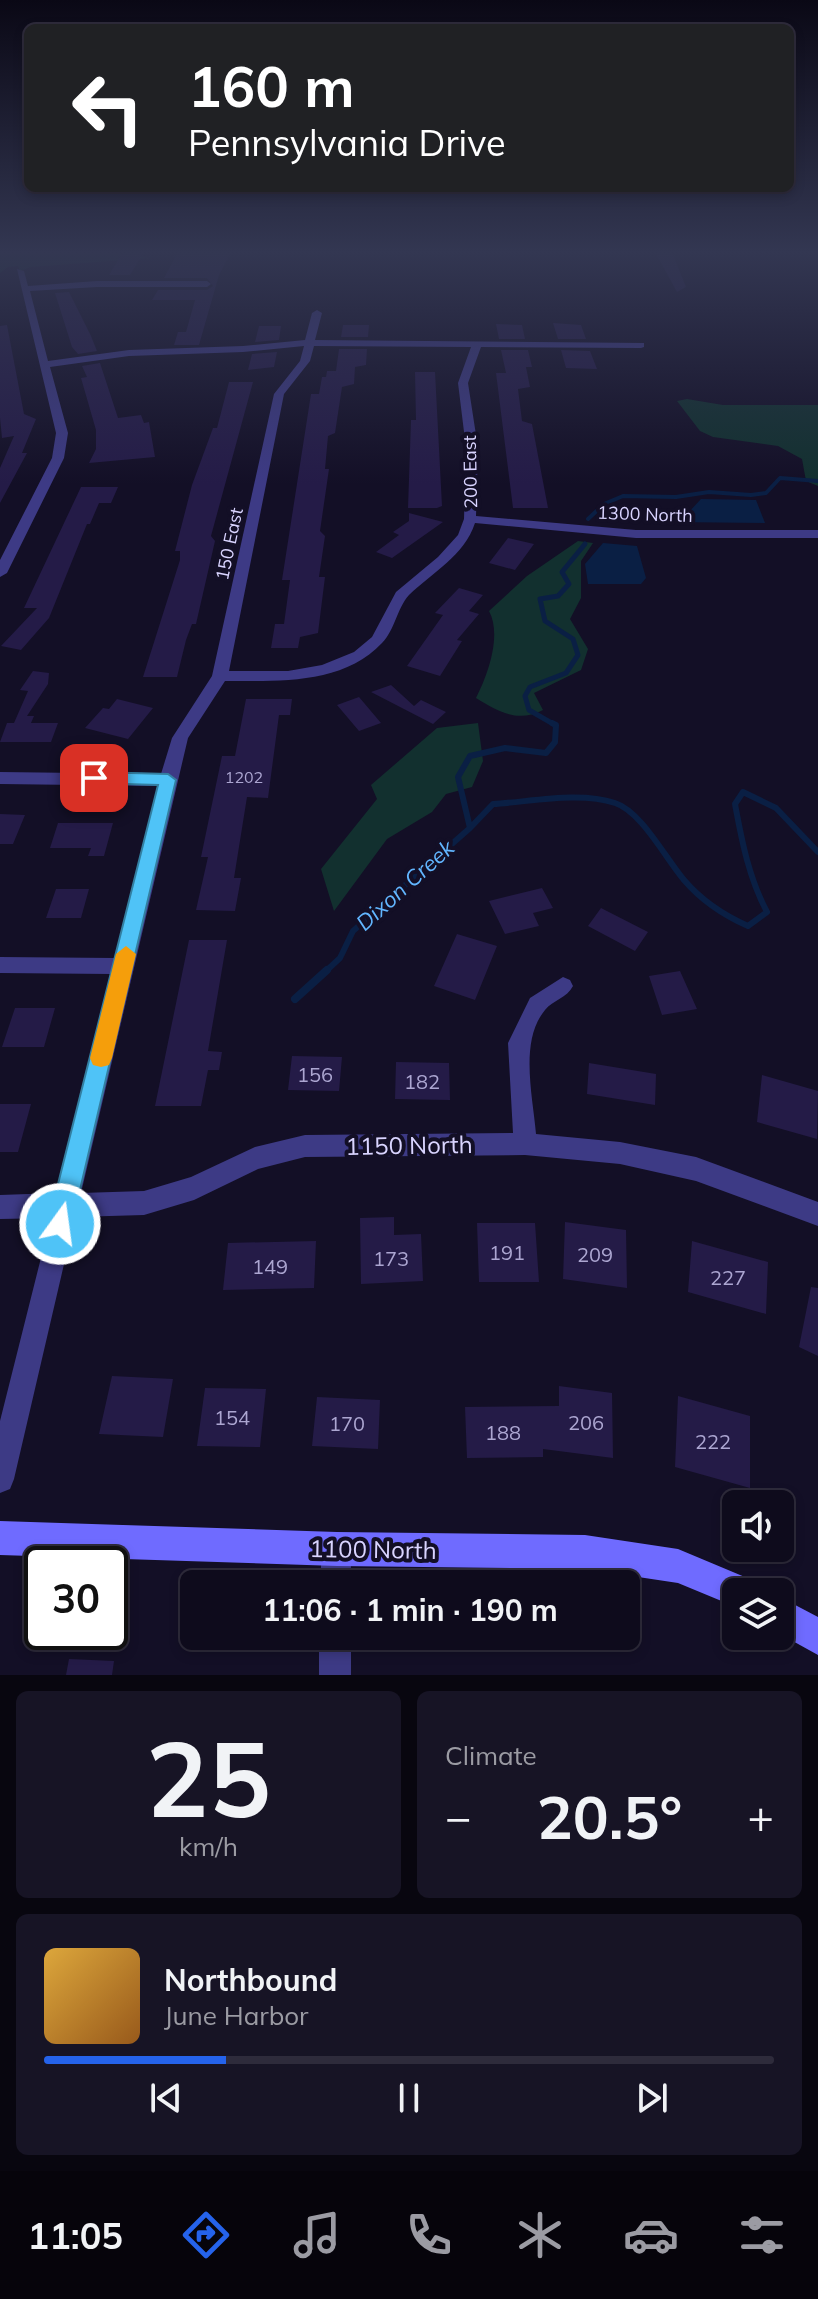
<!DOCTYPE html>
<meta charset="utf-8">
<style>
:root{--surface:#0e0b1c;--page:#171425;--text:#f1f3f6;--muted:#9b9ba3;--line:#2e2b3b;--accent:#2563eb}
body{margin:0;font-family:Mulish,sans-serif;background:var(--page);color:var(--text);height:100vh;display:flex;flex-direction:column;font-size:30px;white-space:nowrap}
*{box-sizing:border-box;margin:0}
p{font-size:26px;color:var(--muted)}
.icon{flex:none;width:44px;height:44px;fill:none;stroke:currentColor;stroke-width:2;stroke-linecap:round;stroke-linejoin:round}
.map{position:relative;height:1675px;overflow:hidden}
.details{display:flex;flex-direction:column;gap:16px;padding:16px;background:#08060f;flex:1}
.details>*{flex:none}
.hud{position:absolute;left:24px;top:24px;width:770px;height:168px;border-radius:12px;box-shadow:0 4px 12px #0003,0 0 0 2px var(--line);background:#202124;color:#fff;overflow:hidden}
.buttons{position:absolute;left:722px;top:1490px;display:grid;gap:16px}
.buttons a{display:grid;place-items:center;width:72px;height:72px;border-radius:12px;background:var(--surface);box-shadow:0 4px 12px #0003,0 0 0 2px var(--line);font-size:40px}
.speed{position:absolute;left:24px;top:1546px;display:flex;gap:16px;font-size:40px;font-weight:700;text-align:center}
.speed>*{display:grid;place-content:center;width:104px;height:104px;border-radius:50%;background:var(--surface);box-shadow:0 4px 12px #0003,0 0 0 2px var(--line);line-height:1}
.speed .limit{border:4px solid #111;border-radius:12px;background:#fff;color:#111}
.pin{position:absolute;display:grid;place-items:center;width:68px;height:68px;color:#fff;margin:-34px;border-radius:16px;box-shadow:0 4px 12px #0006}
.me{position:absolute;width:88px;margin:-44px;rotate:14deg;stroke-linejoin:round;filter:drop-shadow(0 0 6px #0008)}
.turn{display:flex;align-items:center;gap:28px;height:168px;padding:0 32px;font-size:36px}
.turn .icon{width:104px;height:104px;stroke-width:2.5}
.turn b{display:block;font-size:56px;line-height:68px}
.big{font-size:60px;font-weight:700;line-height:1.1}
.details .widget{flex:1;display:flex;flex-direction:column;justify-content:center;gap:12px;min-width:0;padding:0 28px;border-radius:12px;background:var(--page)}
.details .dial{align-items:center;gap:0}
.dial b{font-size:104px;line-height:1}
.song{display:flex;align-items:center;gap:24px}
.cover{width:96px;height:96px;border-radius:12px;background:linear-gradient(135deg,hsl(40 70% 55%),hsl(30 70% 35%))}
.played{height:8px;border-radius:4px;background:linear-gradient(90deg,var(--accent) 25%,var(--line) 25%)}
.keys{display:flex;justify-content:space-around;direction:ltr}
.heat{display:flex;justify-content:space-between;align-items:center;font-size:44px;direction:ltr}
.details .tiles{flex:1;display:grid;gap:16px;grid-template-columns:1fr 1fr}
.widget:last-child{grid-column:span 2}
.trip{position:absolute;left:180px;top:1570px;width:460px;height:80px;border-radius:12px;background:var(--surface);box-shadow:0 4px 12px #0003,0 0 0 2px var(--line);font-weight:700;line-height:80px;text-align:center}
.tab-bar{display:flex;height:128px;justify-content:space-around;align-items:center;background:#06040b;color:var(--muted)}
.tab-bar .icon{width:56px;height:56px}
.tab-bar .selected{color:var(--accent)}
.tab-bar b{font-size:36px;color:var(--text)}
.map>svg:first-child{display:block}
.green{fill:#12302f}
.water{fill:#0a1f44}
.lines{fill:none;stroke-linecap:round;stroke-linejoin:round}
.stream-far3{stroke:#0a1f44;stroke-width:4}
.stream-far2{stroke:#0a1f44;stroke-width:5}
.stream-far1{stroke:#0a1f44;stroke-width:6}
.stream{stroke:#0a1f44;stroke-width:8}
.building{fill:#241b47}
.street{fill:#3d3a85;fill-rule:evenodd}
.secondary{fill:#6f6bff;fill-rule:evenodd}
.route{fill:#4fc3f7;stroke:#337fa1;stroke-width:2}
.slow{fill:#f59e0b}
.labels{text-anchor:middle;dominant-baseline:central;stroke-width:8;stroke-linejoin:round;paint-order:stroke}
.number-label{font-size:16px;fill:#aca6d1}
.far-street-label{font-size:18px;fill:#d9d4ff;stroke:#130f26}
.near-number-label{font-size:20px;fill:#aca6d1}
.water-label{font-size:22px;font-style:italic;fill:#62b6ff;stroke:#130f26}
.near-street-label{font-size:24px;fill:#d9d4ff;stroke:#130f26}
</style>
<div class="map">
<svg width="818" height="1675" viewBox="0 0 818 1675">
<rect width="100%" height="100%" fill="#130f26"/>
<!-- green -->
<path class="green" d="M93 250 151 258 31 267 20 271 18 266 8 267 0 273V251Z
M687 399 723 405H818V486L806 481 802 459 778 446 713 437 700 431 677 401Z
M578 541 593 543 581 561V598L570 619 588 649 581 670 534 693 543 710C518 723 499 712 476 698 488 675 502 635 489 611L527 576Z
M478 723 483 761 472 787 446 794 432 812 387 839 334 911 321 869 377 799 371 785 437 728Z"/>
<!-- water -->
<path class="water" d="M701 499 756 500 765 523 671 522 687 514Z
M603 543 637 546 646 578 641 584H588L585 564Z"/>
<g class="lines">
<!-- stream-far3 -->
<path class="stream-far3" d="M588 519 604 504 623 496 676 497 709 492 751 495 766 493 780 478 818 481"/>
<!-- stream-far2 -->
<path class="stream-far2" d="M555 725 529 710 525 696 530 687 566 673 578 655 573 639 545 621 540 599 558 596 569 584 562 572 585 544"/>
<!-- stream-far1 -->
<path class="stream-far1" d="M470 828 493 804C530 802 579 791 615 803 641 811 666 859 684 880 702 901 723 915 748 926L767 912C749 878 742 842 735 804L743 792 776 808 818 852
M325 972 340 958 353 931 470 828 458 777 470 756 505 748 546 753 555 742 556 725 552 723"/>
<!-- stream -->
<path class="stream" d="M295 999 327 970"/>
</g>
<!-- building -->
<path class="building" d="M124 250H145L130 275H109Z
M179 250H232L219 275 199 345H174L178 332H186L195 300H152L158 290H207L213 286 207 278H164Z
M654 250H671L686 287 677 292Z
M69 292 91 336 97 351 78 354 72 347 55 293Z
M553 323 581 325 586 339H558Z
M496 324 522 325 525 339H499Z
M7 325 24 414 36 419 22 453H27L0 503V468L14 436 2 438 0 418V326Z
M343 325H369L368 337H341Z
M259 326H281L279 340 255 342Z
M339 349H367L366 365 355 367 354 384 342 387 335 433 328 436 325 469H329L320 531 325 536 319 577H325L318 633 300 637 298 648H271L275 624H284L290 580H282L311 394H319L322 377H326L327 371H336Z
M501 350H528L532 367H526L530 387 518 389 522 421 532 424 548 508H513L496 373H506Z
M561 350 590 351 597 369 566 368Z
M277 352 274 367 248 370 252 354Z
M100 363 118 418 141 415 144 423 149 422 155 457 89 463 96 449V430L81 378 87 377 82 366Z
M415 372H435L442 506 437 508H408L411 420H416Z
M229 382H253L211 536 215 541 196 624H192L186 640 177 677H143L180 560V551H175L192 485 213 428H217Z
M81 487H118L111 503H99L90 524H87L49 618 21 650 1 646 37 608H24Z
M409 513 443 522 392 558 376 552 399 535 393 532 409 521Z
M508 538 534 544 515 570 489 563Z
M459 588 483 595 469 611 479 614 457 640 462 641 440 676 407 666 443 615 435 613Z
M33 671 49 673 48 684 27 716H34L31 723H58L51 742H0L7 723H14L28 691 20 690Z
M391 685 414 706 421 700 446 712 433 724 371 692Z
M359 697 381 723 359 731 337 705Z
M117 699 153 708 128 739 85 728 103 708 109 709Z
M246 699H292L290 715H279L268 798 247 797 234 878H241L235 911 196 910 208 857H201L222 756H235Z
M0 814 25 815 13 844H0Z
M58 823H113L104 856H88L91 848H50Z
M542 888 553 908 533 913 539 926 505 934 489 901Z
M56 889H89L81 918H46Z
M601 908 648 932 635 951 588 926Z
M457 934 497 946 475 1000 434 986Z
M189 940H227L208 1051 222 1052 219 1070H208L201 1106H155Z
M680 971 697 1009 662 1015 649 976Z
M15 1008H55L44 1047H2Z
M292 1056 342 1057 339 1091 288 1090Z
M396 1062 449 1063 450 1100 395 1099Z
M589 1063 656 1074 655 1105 587 1094Z
M762 1075 818 1091 817 1139 757 1122Z
M0 1104H31L18 1152H0Z
M394 1217V1235L421 1234 423 1281 361 1284 360 1218Z
M565 1222 626 1230 627 1288 563 1279Z
M477 1223H535L539 1282H479Z
M316 1241 314 1288 223 1290 228 1243Z
M692 1241 768 1262 766 1314 688 1292Z
M811 1287 818 1288V1356L799 1347Z
M112 1376 173 1379 163 1437 99 1434Z
M559 1386 612 1393 613 1458 543 1449V1457L467 1458 465 1407 559 1406Z
M205 1388 266 1389 260 1447 197 1446Z
M678 1396 750 1416V1488L675 1467Z
M317 1397 380 1400 378 1449 312 1446Z
M69 1659 114 1661 112 1675H66Z"/>
<g class="lines">
<!-- street -->
<path class="street" d="M17 269 24 271 28 286 97 281H207L211 284 207 287H97L30 291 48 361 129 350 243 346 305 340 312 313 317 310 322 313 315 340 644 343V347L641 348 481 347 468 383 478 448 476 516 636 530H818V538H636L475 523C464 556 433 572 409 595 397 608 395 630 382 643 343 685 277 681 225 681L188 738 81 1193 144 1191 191 1177 255 1147 305 1135 513 1133 508 1043 530 998 563 977 570 980 573 986C567 998 553 1000 545 1010 519 1041 533 1097 536 1134L620 1142 696 1157 818 1202V1226L696 1181 620 1164 525 1155 305 1157 258 1169 194 1200 144 1215 75 1217 14 1479 10 1489 0 1493V1421L51 1218 0 1219V1195L57 1193 111 974 0 973V957L115 958 158 786 0 784V772L161 774 172 738 212 676 274 394 300 361 304 346 243 352 129 356 50 367 68 433 64 458 7 573 0 577V560L52 458 56 433ZM314 346 471 347 458 383 466 448 464 519 458 535 438 557 396 592 372 637 354 652 322 665 288 671H229L284 394 310 361Z
M337 1534 348 1538 352 1549 350 1584H320L322 1549 326 1538Z
M319 1636H351V1675H319Z"/>
<!-- secondary -->
<path class="secondary" d="M0 1521 337 1532 585 1535 678 1549 752 1580 757 1592H736V1607L678 1583 585 1569 337 1566 0 1555Z
M780 1597 818 1617V1655L780 1634Z"/>
</g>
<!-- sky -->
<linearGradient id="sky" x2="0" y2="1"><stop stop-color="#0a0815"/><stop offset="0.52" stop-color="#333752"/><stop offset="1" stop-color="#333752" stop-opacity="0"/></linearGradient>
<rect width="818" height="484" fill="url(#sky)"/>
<!-- route -->
<path class="route" d="M94 772 168 774 176 780 72 1224 69 1233 60 1236 51 1233 48 1224 158 785 88 783 86 778Z"/>
<!-- slow -->
<path class="slow" d="M126 946 136 954 112 1058 109 1065 101 1067 93 1065 90 1058 116 954Z"/>
<g class="labels">
<!-- number labels -->
<g class="number-label">
<text x="244" y="777">1202</text>
</g>
<!-- far-street labels -->
<g class="far-street-label">
<text transform="translate(470 472) rotate(-91)">200 East</text>
<text transform="translate(645 514) rotate(2)">1300 North</text>
<text transform="translate(229 544) rotate(-78)">150 East</text>
</g>
<!-- near-number labels -->
<g class="near-number-label">
<text x="315" y="1074">156</text>
<text x="422" y="1081">182</text>
<text x="507" y="1252">191</text>
<text x="595" y="1254">209</text>
<text x="391" y="1258">173</text>
<text x="270" y="1266">149</text>
<text x="728" y="1277">227</text>
<text x="232" y="1417">154</text>
<text x="586" y="1422">206</text>
<text x="347" y="1423">170</text>
<text x="503" y="1432">188</text>
<text x="713" y="1441">222</text>
</g>
<!-- water labels -->
<g class="water-label">
<text transform="translate(405 885) rotate(-42)">Dixon Creek</text>
</g>
<!-- near-street labels -->
<g class="near-street-label">
<text transform="translate(409 1145) rotate(-1)">1150 North</text>
<text transform="translate(373 1549) rotate(1)">1100 North</text>
</g>
</g>
</svg>
<div class="buttons">
<a><svg class="icon" aria-label="sound" viewBox="0 0 24 24"><path d="M4 9h4l5-4v14l-5-4H4zM17 9q2 3 0 6"/></svg></a>
<a><svg class="icon" aria-label="layers" viewBox="0 0 24 24"><path d="M12 4l9 5-9 5-9-5zM3 14l9 5 9-5"/></svg></a>
</div>
<div class="speed"><div class="limit">30</div></div>
<div class="pin" style="left:94px;top:778px;background:#d93025"><svg class="icon" aria-label="arrive" viewBox="0 0 24 24"><path d="M6 21V4h12l-3 4 3 4H6"/></svg></div>
<svg class="me" style="left:60px;top:1224px" viewBox="-20 -20 40 40"><circle r="17" fill="#4fc3f7" stroke="#fff" stroke-width="3"/><path d="M0-11L8 9 0 5-8 9z" fill="#fff"/></svg>
<div class="trip">11:06 · 1 min · 190 m</div>
<div class="hud">
<div class="turn"><svg class="icon" aria-label="left" viewBox="0 0 24 24"><path d="M17 20v-9H6M10 6l-5 5 5 5"/></svg><div><b>160 m</b>Pennsylvania Drive</div></div>
</div>
</div>
<section class="details">
<div class="tiles">
<div class="widget dial"><b>25</b><p>km/h</p></div>
<div class="widget"><p>Climate</p>
<div class="heat"><a>−</a><b class="big">20.5°</b><a>+</a></div>
</div>
<div class="widget">
<div class="song"><i class="cover"></i><div><b>Northbound</b><p>June Harbor</p></div></div>
<div class="played"></div>
<div class="keys"><svg class="icon" aria-label="previous" viewBox="0 0 24 24"><path d="M18 5L8 12l10 7zM5 5v14"/></svg><svg class="icon" aria-label="pause" viewBox="0 0 24 24"><path d="M8 5v14M16 5v14"/></svg><svg class="icon" aria-label="next" viewBox="0 0 24 24"><path d="M6 5l10 7-10 7zM19 5v14"/></svg></div>
</div>
</div>
</section>
<nav class="tab-bar">
<b>11:05</b>
<svg class="icon selected" aria-label="directions" viewBox="0 0 24 24"><path d="M12 3l9 9-9 9-9-9zM9 14v-3h6M13 9l2 2-2 2"/></svg>
<svg class="icon" aria-label="music" viewBox="0 0 24 24"><path d="M9 18V5l10-2v13"/><circle cx="6" cy="18" r="3"/><circle cx="16" cy="16" r="3"/></svg>
<svg class="icon" aria-label="phone" viewBox="0 0 24 24"><path d="M5 4h4l2 5-3 2q2 4 5 5l2-3 5 2v4C11 20 4 13 5 4z"/></svg>
<svg class="icon" aria-label="climate" viewBox="0 0 24 24"><path d="M12 3v18M4 7l16 10M4 17L20 7"/></svg>
<svg class="icon" aria-label="car" viewBox="0 0 24 24"><path d="M5 17H2v-5l4-1 3-4h7l3 4 3 1v5h-3M9 17h6M6 11h13"/><circle cx="7" cy="17" r="2"/><circle cx="17" cy="17" r="2"/></svg>
<svg class="icon" aria-label="filters" viewBox="0 0 24 24"><path d="M4 7h16M4 17h16"/><circle cx="9" cy="7" r="2"/><circle cx="15" cy="17" r="2"/></svg>
</nav>
